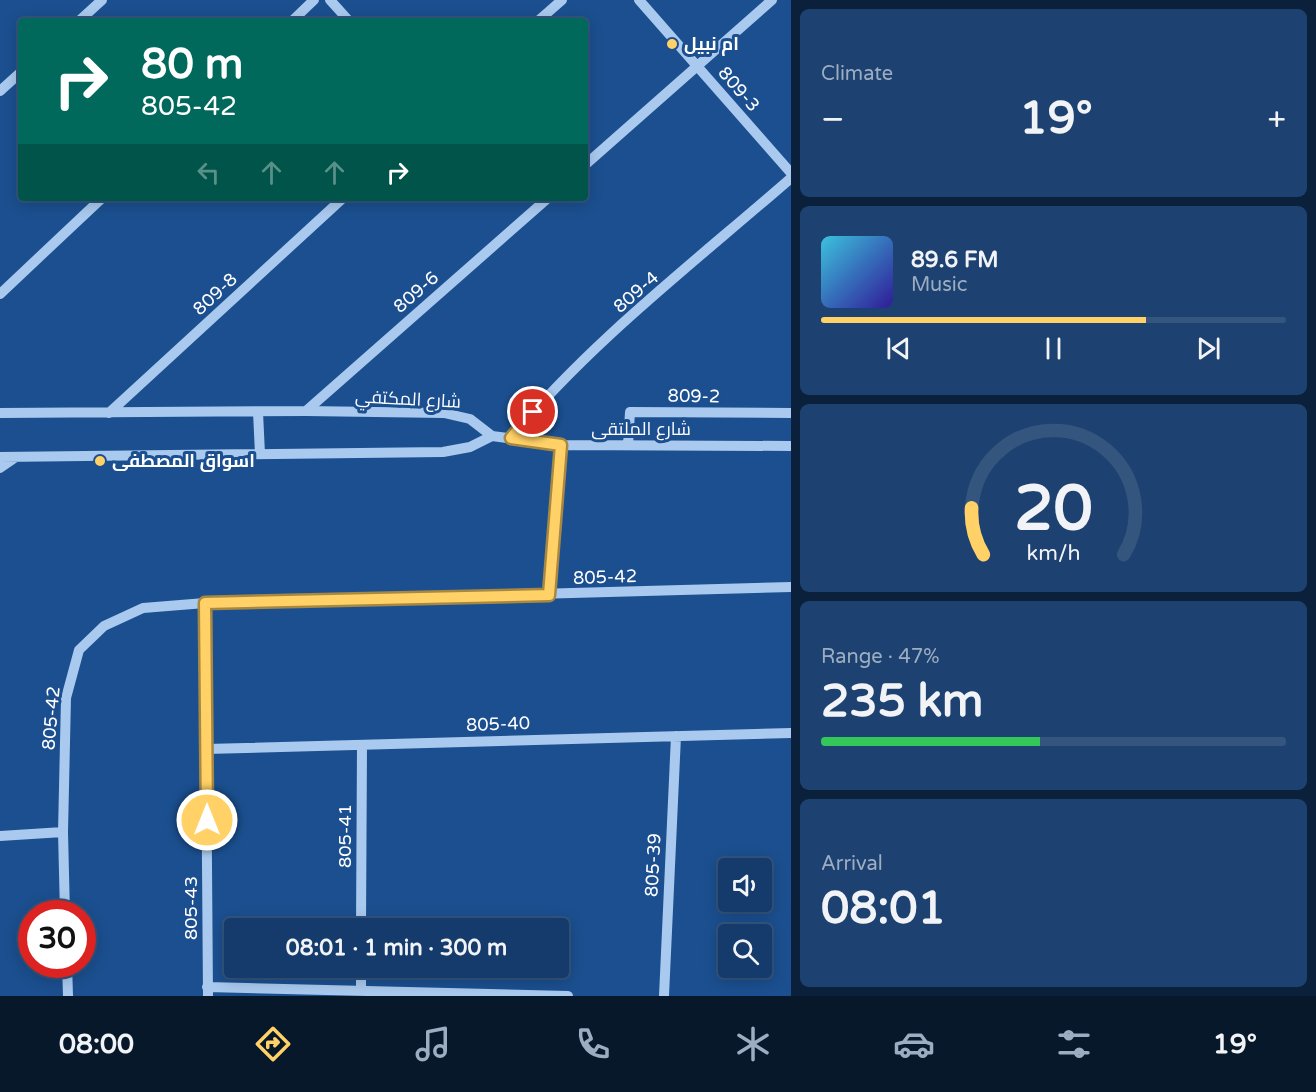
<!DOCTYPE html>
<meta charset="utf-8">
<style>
:root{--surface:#143b6b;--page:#1d4271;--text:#f1f3f6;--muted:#9dadc1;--line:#33557e;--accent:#ffd166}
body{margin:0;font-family:"Varela Round",Cairo,sans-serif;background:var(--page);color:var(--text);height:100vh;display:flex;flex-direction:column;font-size:22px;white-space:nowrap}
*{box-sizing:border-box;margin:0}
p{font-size:20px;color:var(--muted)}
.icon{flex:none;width:33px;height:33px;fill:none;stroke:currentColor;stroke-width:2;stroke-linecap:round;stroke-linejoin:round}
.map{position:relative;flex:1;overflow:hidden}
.drawer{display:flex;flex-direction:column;gap:9px;padding:9px;background:#0b203b;width:525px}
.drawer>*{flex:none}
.hud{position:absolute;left:18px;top:18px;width:570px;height:183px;border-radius:6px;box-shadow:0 3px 15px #0003,0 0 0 2px var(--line);background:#00695c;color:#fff;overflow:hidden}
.tools{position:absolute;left:718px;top:858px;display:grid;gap:12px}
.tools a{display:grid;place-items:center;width:54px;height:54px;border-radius:6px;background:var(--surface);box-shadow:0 3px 15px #0003,0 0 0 2px var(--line);font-size:30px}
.speed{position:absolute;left:18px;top:900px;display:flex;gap:12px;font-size:30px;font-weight:700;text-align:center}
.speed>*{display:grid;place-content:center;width:78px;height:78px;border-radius:50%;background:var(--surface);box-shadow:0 3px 15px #0003,0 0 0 2px var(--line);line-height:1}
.speed .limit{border:9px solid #d22;background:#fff;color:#111}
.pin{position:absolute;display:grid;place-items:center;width:51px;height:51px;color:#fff;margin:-26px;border:3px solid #fff;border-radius:50%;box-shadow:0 2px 6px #0007}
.me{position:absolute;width:66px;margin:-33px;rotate:0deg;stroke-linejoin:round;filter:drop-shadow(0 0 4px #0008)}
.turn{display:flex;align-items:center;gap:21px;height:126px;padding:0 24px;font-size:27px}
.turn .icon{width:78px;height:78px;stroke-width:2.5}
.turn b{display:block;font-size:42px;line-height:51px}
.lanes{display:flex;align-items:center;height:57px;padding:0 24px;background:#0003;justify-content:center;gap:30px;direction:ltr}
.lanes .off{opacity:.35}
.big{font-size:45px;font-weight:700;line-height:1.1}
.drawer .card{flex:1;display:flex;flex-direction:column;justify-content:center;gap:9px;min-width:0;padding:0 21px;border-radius:9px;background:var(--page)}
.drawer .dial{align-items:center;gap:0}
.dial svg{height:156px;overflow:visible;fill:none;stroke:var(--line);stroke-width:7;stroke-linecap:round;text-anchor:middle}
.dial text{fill:var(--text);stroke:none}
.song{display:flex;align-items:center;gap:18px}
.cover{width:72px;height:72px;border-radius:9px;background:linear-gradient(135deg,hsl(190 70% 55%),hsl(250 70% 35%))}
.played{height:6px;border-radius:3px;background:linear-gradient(90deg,var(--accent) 70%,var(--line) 70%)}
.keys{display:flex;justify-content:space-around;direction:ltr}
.heat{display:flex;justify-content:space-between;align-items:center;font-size:33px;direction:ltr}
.charge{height:9px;border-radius:4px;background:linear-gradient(90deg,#34c759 47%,var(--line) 0)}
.trip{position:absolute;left:224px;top:918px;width:345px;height:60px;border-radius:6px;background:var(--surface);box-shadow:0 3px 15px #0003,0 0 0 2px var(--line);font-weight:700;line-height:60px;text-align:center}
.menu{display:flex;height:96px;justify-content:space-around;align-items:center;background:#08182b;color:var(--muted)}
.menu .icon{width:42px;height:42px}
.menu .selected{color:var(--accent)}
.menu b{font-size:27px;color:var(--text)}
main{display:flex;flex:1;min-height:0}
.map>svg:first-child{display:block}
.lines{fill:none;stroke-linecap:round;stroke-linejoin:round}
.minor{stroke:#a9c9ee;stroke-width:10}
.route-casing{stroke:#a68842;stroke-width:15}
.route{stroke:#ffd166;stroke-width:10}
.poi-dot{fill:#ffd166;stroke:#1b4f8f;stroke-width:2}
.labels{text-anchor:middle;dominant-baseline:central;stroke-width:6;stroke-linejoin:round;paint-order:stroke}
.poi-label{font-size:18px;font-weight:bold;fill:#fff;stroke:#1b4f8f;text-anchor:start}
.street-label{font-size:18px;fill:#fff;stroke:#1b4f8f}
</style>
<main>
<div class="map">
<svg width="791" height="996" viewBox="0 0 791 996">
<rect width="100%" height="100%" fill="#1b4f8f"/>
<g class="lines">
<!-- minor -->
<path class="minor" d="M330 0 349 21
M639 0 791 173
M79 21 102 0
M292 21 314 0
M538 21 562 0
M0 91 21 72
M585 165 772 0
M0 294 102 198
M306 411 548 198
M258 412 260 454
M0 413 306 411 444 413 470 419 492 436
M109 413 343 198
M492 436 561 445 791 446
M511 438C590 342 696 261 791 178
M628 445 630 412 791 413
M0 457 443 452 470 447 492 436
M0 468 16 457
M549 595 561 445
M205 603 208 996
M206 749 791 733
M0 836 63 832
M65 914 63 832 66 698 79 650 104 626 143 608 205 603 791 587
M361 928 362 745
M67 964 68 996
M207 987 568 996
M361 991V968
M664 996 676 736"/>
</g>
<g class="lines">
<!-- route casing -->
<g class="route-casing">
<path id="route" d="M207 820 205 603 549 595 561 445 511 438 533 412"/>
</g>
<!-- route -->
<use href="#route" class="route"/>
</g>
<!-- markers -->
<g class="poi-dot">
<circle cx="672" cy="44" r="6"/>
<circle cx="100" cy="461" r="6"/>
</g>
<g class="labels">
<!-- poi labels -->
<g class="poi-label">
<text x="684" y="44">ام نبيل</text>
<text x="112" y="461">اسواق المصطفى</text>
</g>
<!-- street labels -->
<g class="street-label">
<text transform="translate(739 89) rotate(49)">809-3</text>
<text transform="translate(416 292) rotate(-41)">809-6</text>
<text transform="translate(636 292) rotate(-41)">809-4</text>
<text transform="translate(215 294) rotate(-43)">809-8</text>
<text transform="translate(694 396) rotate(1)">809-2</text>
<text transform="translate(408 399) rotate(3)">شارع المكتفي</text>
<text x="641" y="429">شارع الملتقى</text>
<text transform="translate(605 577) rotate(-2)">805-42</text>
<text transform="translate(51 718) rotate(-85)">805-42</text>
<text transform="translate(498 724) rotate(-2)">805-40</text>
<text transform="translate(345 836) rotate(-90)">805-41</text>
<text transform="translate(653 865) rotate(-87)">805-39</text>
<text transform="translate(191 908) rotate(-90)">805-43</text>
</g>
</g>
</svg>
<div class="tools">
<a><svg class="icon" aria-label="sound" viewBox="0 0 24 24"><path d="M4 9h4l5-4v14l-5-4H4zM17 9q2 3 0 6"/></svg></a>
<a><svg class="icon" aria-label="search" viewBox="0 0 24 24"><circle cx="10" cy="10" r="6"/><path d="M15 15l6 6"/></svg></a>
</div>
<div class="speed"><div class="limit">30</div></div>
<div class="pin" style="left:533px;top:412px;background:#d93025"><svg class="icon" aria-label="arrive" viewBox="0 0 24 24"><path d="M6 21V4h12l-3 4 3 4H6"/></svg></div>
<svg class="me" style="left:207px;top:820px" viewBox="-20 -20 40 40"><circle r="17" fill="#ffd166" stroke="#fff" stroke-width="3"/><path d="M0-11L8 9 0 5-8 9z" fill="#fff"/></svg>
<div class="trip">08:01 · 1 min · 300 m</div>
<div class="hud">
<div class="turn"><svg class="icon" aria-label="right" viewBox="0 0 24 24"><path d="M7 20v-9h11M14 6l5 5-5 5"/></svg><div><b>80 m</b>805-42</div></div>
<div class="lanes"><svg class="icon off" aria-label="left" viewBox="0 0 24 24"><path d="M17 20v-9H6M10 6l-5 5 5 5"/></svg><svg class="icon off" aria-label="ahead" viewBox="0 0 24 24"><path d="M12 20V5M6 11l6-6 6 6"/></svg><svg class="icon off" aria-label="ahead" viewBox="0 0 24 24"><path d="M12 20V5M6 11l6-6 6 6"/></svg><svg class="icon" aria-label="right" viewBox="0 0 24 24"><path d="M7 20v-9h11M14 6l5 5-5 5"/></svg></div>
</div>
</div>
<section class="drawer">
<div class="card"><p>Climate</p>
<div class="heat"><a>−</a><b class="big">19°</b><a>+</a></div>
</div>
<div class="card">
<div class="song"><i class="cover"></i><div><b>89.6 FM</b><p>Music</p></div></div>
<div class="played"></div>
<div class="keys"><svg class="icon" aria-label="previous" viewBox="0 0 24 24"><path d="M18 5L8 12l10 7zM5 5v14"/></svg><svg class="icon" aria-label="pause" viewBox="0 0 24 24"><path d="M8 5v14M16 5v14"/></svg><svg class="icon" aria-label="next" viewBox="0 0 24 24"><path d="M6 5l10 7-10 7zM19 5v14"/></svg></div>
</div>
<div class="card dial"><svg viewBox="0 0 100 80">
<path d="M14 69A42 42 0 1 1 86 69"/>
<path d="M14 69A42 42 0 0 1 8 45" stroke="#ffd166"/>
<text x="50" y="56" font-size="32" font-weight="700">20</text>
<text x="50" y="72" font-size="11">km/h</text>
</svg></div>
<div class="card"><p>Range · 47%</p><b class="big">235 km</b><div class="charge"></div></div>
<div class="card"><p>Arrival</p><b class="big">08:01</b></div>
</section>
</main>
<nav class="menu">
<b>08:00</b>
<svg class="icon selected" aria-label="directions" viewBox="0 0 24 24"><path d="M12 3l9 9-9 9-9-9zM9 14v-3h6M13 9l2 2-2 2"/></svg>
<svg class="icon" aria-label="music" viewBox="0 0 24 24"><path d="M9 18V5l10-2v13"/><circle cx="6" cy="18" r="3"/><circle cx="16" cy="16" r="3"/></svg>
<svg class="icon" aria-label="phone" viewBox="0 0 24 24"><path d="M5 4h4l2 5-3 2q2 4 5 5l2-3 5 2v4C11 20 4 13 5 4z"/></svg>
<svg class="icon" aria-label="climate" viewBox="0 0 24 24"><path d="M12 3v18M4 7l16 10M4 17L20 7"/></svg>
<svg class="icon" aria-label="car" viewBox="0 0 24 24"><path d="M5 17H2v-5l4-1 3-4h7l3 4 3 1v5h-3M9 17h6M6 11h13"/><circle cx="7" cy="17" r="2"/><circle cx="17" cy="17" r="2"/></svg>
<svg class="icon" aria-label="filters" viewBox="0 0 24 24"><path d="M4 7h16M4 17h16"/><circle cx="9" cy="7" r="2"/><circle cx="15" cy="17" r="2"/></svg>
<b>19°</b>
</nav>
